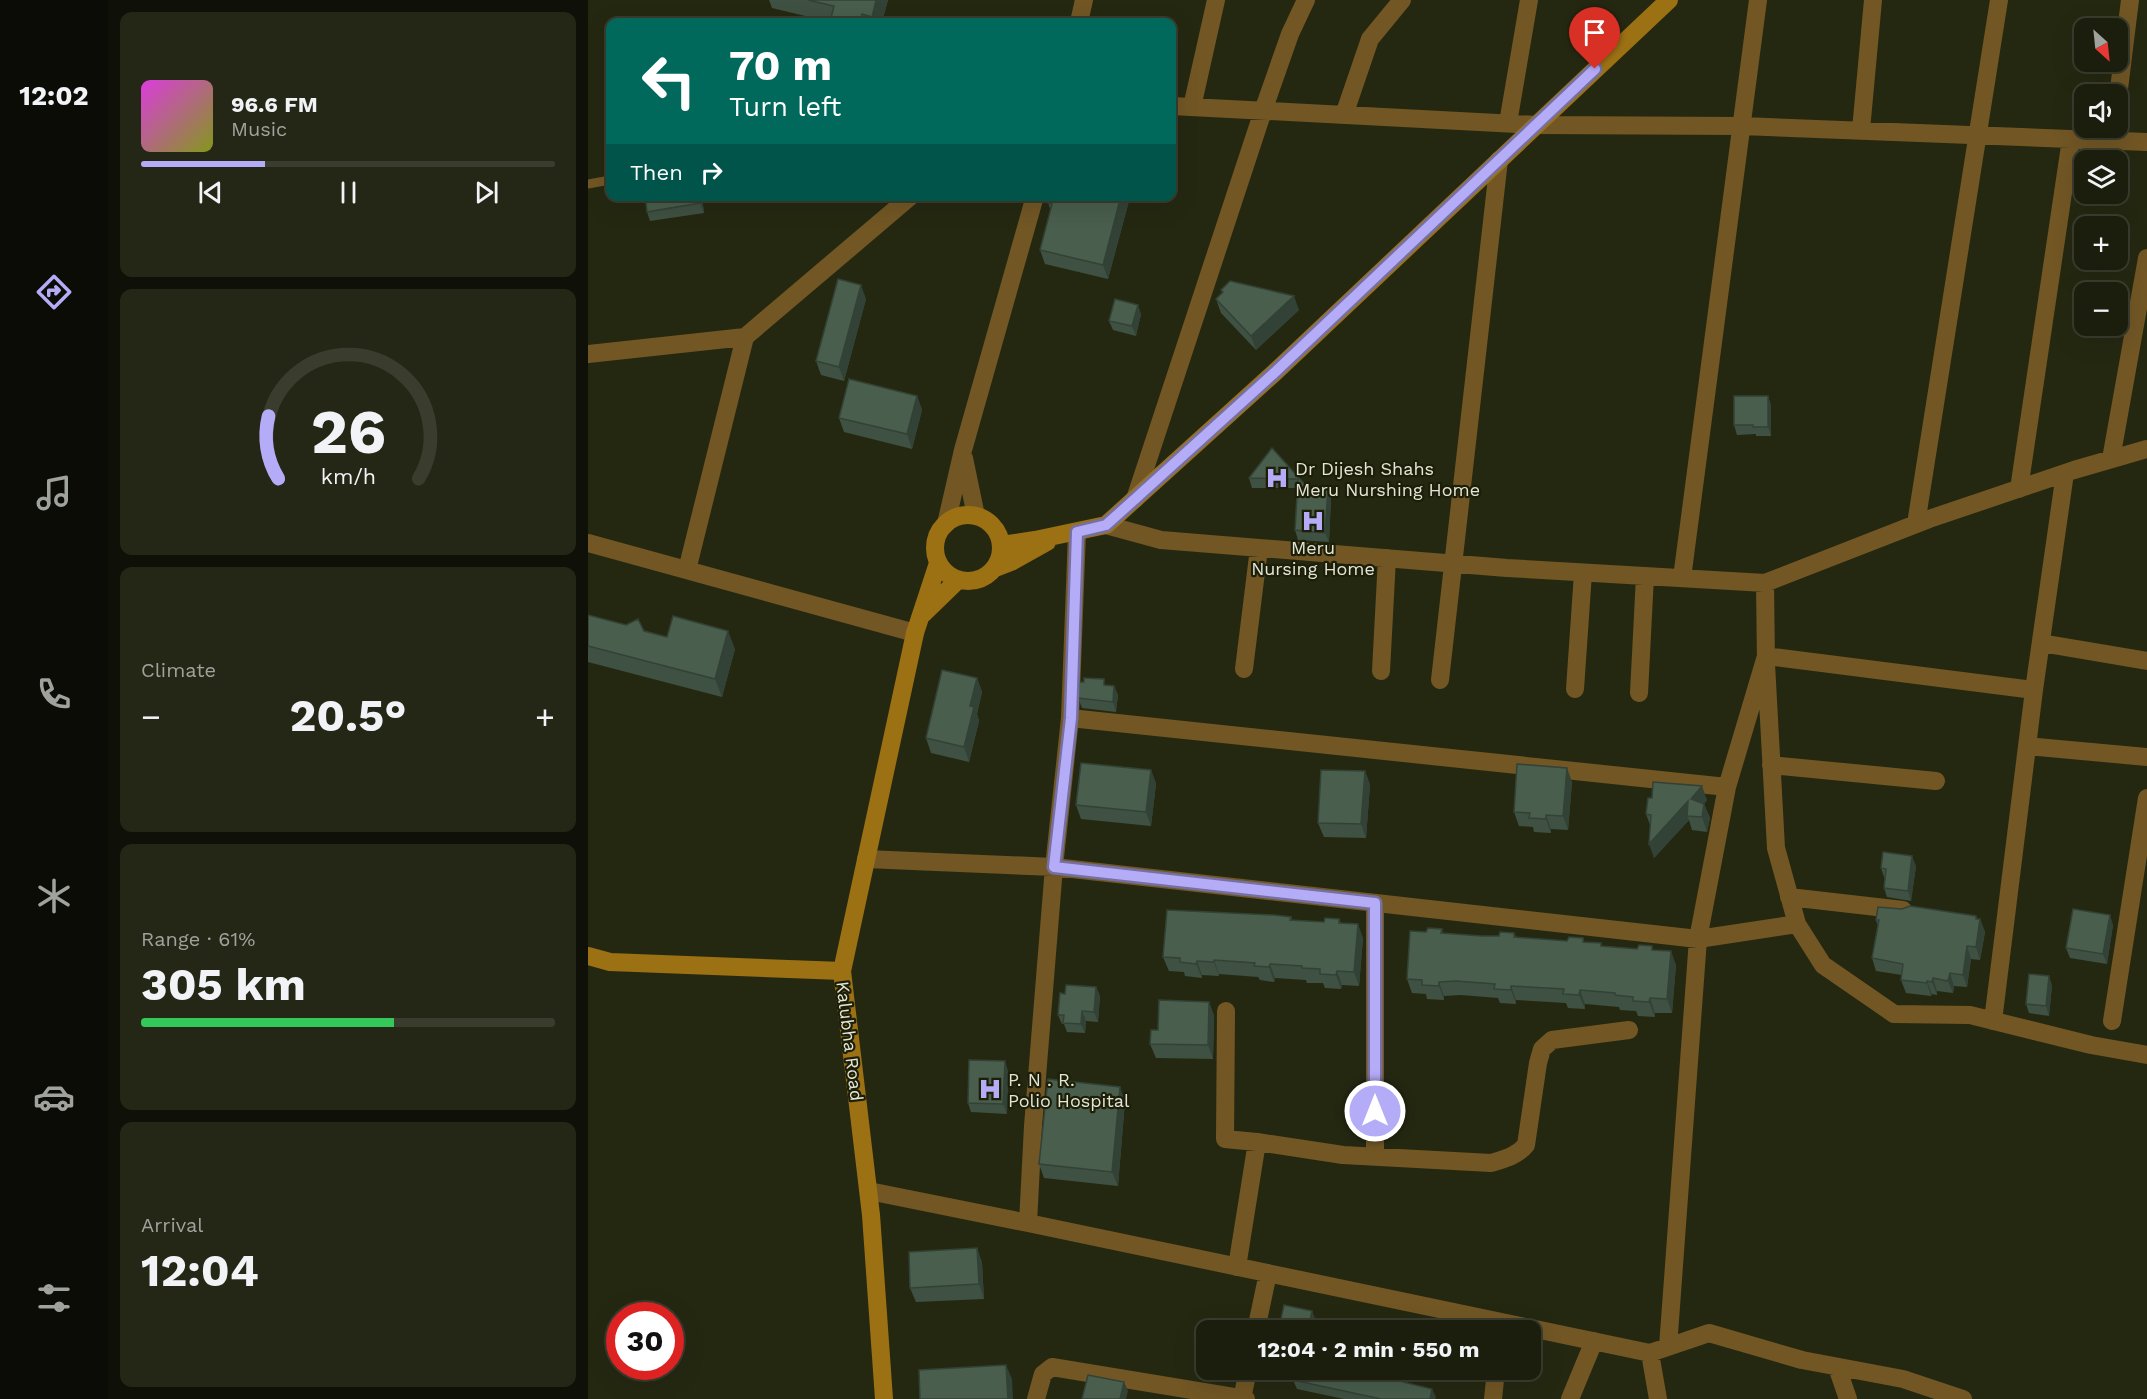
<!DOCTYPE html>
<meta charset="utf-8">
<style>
:root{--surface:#1c1e0d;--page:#252716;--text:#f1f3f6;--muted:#a0a29d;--line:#3a3c2e;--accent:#b5acf8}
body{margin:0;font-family:"Work Sans",sans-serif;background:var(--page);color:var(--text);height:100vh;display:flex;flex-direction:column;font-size:22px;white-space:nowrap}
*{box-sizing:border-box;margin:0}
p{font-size:20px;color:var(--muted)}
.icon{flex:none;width:33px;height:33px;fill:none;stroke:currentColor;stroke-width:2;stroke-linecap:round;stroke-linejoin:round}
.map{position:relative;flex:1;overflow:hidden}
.panel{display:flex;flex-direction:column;gap:12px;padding:12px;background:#0f1007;width:480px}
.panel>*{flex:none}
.top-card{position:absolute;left:18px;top:18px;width:570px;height:183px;border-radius:12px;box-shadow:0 6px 24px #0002,0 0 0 2px var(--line);background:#00695c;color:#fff;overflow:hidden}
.needle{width:39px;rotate:153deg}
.tools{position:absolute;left:1486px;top:18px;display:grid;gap:12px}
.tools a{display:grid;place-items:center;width:54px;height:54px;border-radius:12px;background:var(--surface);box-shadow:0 6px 24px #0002,0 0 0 2px var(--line);font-size:30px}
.speed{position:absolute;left:18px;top:1302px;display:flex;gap:12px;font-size:30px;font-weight:700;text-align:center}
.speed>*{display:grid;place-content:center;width:78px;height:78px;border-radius:50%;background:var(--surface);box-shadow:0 6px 24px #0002,0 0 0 2px var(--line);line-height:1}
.speed .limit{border:9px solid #d22;background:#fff;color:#111}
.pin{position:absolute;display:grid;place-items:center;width:51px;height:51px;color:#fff;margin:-62px -26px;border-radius:50% 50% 50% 0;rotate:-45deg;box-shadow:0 0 6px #0007}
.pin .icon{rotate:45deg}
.me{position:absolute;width:66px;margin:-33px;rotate:0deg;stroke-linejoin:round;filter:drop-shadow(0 0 4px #0008)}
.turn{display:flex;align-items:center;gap:21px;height:126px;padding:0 24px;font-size:27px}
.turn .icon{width:78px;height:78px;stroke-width:2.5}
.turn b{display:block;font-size:42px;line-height:51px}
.then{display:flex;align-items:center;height:57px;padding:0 24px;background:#0003;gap:12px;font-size:22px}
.big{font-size:45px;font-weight:700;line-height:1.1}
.panel .tile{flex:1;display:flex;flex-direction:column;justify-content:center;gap:9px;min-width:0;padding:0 21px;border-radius:12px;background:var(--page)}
.panel .dial{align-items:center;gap:0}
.dial svg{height:156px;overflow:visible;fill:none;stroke:var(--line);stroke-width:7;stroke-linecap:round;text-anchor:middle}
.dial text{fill:var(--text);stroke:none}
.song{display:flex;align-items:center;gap:18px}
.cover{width:72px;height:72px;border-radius:9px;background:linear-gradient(135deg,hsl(300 70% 55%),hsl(70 70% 35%))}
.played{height:6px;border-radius:3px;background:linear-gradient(90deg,var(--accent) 30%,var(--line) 30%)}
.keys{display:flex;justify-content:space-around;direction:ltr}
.heat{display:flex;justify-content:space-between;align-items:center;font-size:33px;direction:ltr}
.charge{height:9px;border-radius:4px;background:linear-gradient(90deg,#34c759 61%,var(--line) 0)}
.trip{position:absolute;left:608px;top:1320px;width:345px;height:60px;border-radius:12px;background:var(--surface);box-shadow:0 6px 24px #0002,0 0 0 2px var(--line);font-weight:700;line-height:60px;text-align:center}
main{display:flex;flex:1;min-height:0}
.menu{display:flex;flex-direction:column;width:108px;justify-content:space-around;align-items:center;background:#0b0c05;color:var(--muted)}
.menu .icon{width:42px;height:42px}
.menu .active{color:var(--accent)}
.menu b{font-size:27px;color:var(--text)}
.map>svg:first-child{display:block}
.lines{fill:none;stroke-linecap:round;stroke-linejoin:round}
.lane{stroke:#725725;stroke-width:9}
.street{stroke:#725725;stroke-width:18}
.secondary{stroke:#9c7114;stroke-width:18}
.wall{fill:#3f5142}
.shaded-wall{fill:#334236}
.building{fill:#495e4d;stroke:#334236;stroke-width:1.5}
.route-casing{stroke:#7670a1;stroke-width:15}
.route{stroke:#b5acf8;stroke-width:10}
.labels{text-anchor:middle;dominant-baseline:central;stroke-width:4.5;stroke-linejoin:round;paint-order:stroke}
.poi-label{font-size:18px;fill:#e3e6d7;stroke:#1c1e07;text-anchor:start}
.street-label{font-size:18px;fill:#e3e6d7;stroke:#1c1e07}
</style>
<main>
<nav class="menu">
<b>12:02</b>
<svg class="icon active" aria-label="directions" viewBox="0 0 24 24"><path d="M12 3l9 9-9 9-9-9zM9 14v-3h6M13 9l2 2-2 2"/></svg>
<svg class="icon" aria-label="music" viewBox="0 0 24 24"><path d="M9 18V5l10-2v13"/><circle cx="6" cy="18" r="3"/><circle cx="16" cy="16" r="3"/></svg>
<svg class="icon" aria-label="phone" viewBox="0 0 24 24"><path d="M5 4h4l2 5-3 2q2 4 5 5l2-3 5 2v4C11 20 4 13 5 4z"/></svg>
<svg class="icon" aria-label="climate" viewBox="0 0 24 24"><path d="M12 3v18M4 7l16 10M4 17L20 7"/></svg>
<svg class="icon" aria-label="car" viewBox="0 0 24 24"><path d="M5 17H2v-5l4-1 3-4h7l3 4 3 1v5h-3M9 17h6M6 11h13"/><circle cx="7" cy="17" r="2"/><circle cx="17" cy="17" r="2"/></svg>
<svg class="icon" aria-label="filters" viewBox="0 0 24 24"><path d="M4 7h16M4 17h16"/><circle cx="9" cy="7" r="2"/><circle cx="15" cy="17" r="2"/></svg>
</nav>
<section class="panel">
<div class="tile">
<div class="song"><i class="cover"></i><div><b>96.6 FM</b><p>Music</p></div></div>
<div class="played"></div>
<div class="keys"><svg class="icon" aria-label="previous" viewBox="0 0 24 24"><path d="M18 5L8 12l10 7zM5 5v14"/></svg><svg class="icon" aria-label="pause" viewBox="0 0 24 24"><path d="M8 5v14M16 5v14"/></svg><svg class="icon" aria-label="next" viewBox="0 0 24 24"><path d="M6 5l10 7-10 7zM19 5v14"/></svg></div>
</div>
<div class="tile dial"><svg viewBox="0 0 100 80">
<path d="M14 69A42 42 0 1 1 86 69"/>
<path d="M14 69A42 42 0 0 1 9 37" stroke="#b5acf8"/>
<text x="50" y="56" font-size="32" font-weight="700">26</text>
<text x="50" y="72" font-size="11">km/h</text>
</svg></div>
<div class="tile"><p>Climate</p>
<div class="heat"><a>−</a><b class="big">20.5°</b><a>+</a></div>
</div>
<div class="tile"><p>Range · 61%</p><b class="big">305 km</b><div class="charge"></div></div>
<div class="tile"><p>Arrival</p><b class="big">12:04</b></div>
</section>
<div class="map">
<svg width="1559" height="1399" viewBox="0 0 1559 1399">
<rect width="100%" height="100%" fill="#252811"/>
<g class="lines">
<!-- lane -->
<path class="lane" d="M0 184 22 180"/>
<!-- street -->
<path class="street" d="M491 22 496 0
M1530 97 1542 0
M584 106 949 125 1154 126 1559 142
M604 107 628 0
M756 115 782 39 814 0
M920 123 941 0
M1273 130 1285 0
M0 354 157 337
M376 458 388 516
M1523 459 1559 258
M1431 489 1483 139
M547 499 675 111 702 34 718 0
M358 524 375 450 447 196
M1328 524 1411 0
M518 525 573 540 919 568 1177 583 1341 519 1486 470 1559 449
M0 543 327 633
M99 570 157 337 323 196
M1094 578 1170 0
M1177 583 1178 664 1188 848 1209 924 1235 965 1306 1014 1382 1015 1503 1045 1559 1055
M1453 643 1559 661
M656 669 671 548
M793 671 799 558
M852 680 911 160
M987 689 995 573
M1051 693 1057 576
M482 718 1139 787
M1439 746 1559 757
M1183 765 1348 781
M278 859 466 867 1110 939 1209 924
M1201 897 1315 910
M638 1011 637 1139 669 1142 649 1267
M1405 1021 1446 690 1477 473
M1524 1021 1559 798
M669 1142 755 1155 903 1163C916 1159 929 1156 938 1145L950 1063 954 1049 964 1040 1041 1030
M787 1157V903
M281 1191 440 1223 445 1126 466 867 482 718 489 532
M440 1223 1062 1353 1121 1333 1214 1360 1315 1379 1375 1399
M668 1330 680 1273
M1080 1347 1110 939 1139 787 1178 656 1446 690
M1062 1353 1070 1399
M1249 1367 1260 1399
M448 1399 455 1374 464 1367 658 1399
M654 1399 660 1370
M905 1399 908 1370
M982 1399 1006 1341"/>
<!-- secondary -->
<path class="secondary" d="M347 548a33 33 0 1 1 66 0a33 33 0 1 1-66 0Z
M413 545 447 540 518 525 685 374 1081 0
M407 568 425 561 459 542
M335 614 370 580
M0 956 22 962 254 971
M296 1399 283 1215 254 971 327 633 350 563"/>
</g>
<!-- wall -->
<path class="wall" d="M181 0H300L294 22H242L184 8Z
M57 196H114L116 213 62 221 59 212Z
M541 201 520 279 457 264 452 250 463 211 460 203Z
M633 290 711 310 668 350 633 313 628 299 634 293Z
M278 299 256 381 233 375 228 361Z
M553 314 548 336 525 330 521 321Z
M329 396 334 410 324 449 256 432 251 418Z
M1180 396 1183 406V436H1168V434L1149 435 1146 425Z
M684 448 720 488 740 489 743 499 741 542 710 540 707 530 709 488H664L661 478Z
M0 615 79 637 147 649 134 697 0 662Z
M389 678 394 692 389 714 391 721 381 762 343 753 338 738Z
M496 682 526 686 530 695 528 712 494 708 490 698Z
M563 770 568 784 563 826 493 819 488 805Z
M777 771 782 785 778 838 736 837 730 823Z
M984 782 980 830 963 829V833L946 832 945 827 931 826 926 812Z
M1119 800 1116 804 1122 818 1119 832 1104 830 1101 820 1066 858 1062 825 1058 814Z
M1328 866 1323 901 1299 897 1296 888 1297 878 1296 877 1293 868Z
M703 917 704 920 736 922 751 919 753 923 775 938 771 986 754 985 753 989 737 988 735 983H719L718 980 687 978 686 982 672 980 670 977 631 974V976L614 975V978L597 976 596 972 581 971 575 957Z
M1389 919H1392L1397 932 1392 960 1383 959 1379 987 1366 986 1365 993 1349 991V995L1344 994 1343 996 1318 993 1313 980 1314 975 1288 971 1284 958 1290 926 1288 920Z
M1525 925 1519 964 1482 958 1478 948Z
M854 929 855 934 894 936H911L926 933 928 937 979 941 995 938 996 942 1014 946 1066 950 1088 965 1084 1013H1067V1017L1050 1016 1048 1011 1032 1010 1031 1007 997 1004V1009L980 1008 978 1003 928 1000V1004L912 1003 910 998 873 995 856 996V1000L839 999 838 994 824 993 819 979 838 932Z
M1464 985 1461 1016 1441 1013 1438 1004Z
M508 987 512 996 510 1022 498 1021 497 1033 479 1032 476 1024H474L470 1015 477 994Z
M621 1002 626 1016 625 1059 568 1058 562 1044 570 1030Z
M420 1071 419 1114 383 1112 380 1103Z
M537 1101 530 1186 456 1178 451 1164Z
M389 1248 394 1263 396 1299 328 1302 322 1288Z
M618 1332V1370H641L638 1381 611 1376 608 1366Z
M800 1373H817L820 1383 844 1389 847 1399H756L709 1389 705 1380Z"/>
<!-- shaded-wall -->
<path class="shaded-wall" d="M288 0H300L294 22H286L284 17Z
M274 14 277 22H272Z
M112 196H114L116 213 112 203Z
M533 196H539L541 201 520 279 515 265Z
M273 285 278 299 256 381 251 367Z
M706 296 711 310 668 350 663 336Z
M550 305 553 314 548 336 544 326Z
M329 396 334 410 324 449 319 434Z
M1180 396 1183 406V436L1180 427Z
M740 489 743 499 741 542 737 533Z
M140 631 147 649 134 697 127 679Z
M389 678 394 692 389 714 391 721 381 762 376 747 382 706Z
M526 686 530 695 528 712 525 702Z
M979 768 984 782 980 830 975 816Z
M563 770 568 784 563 826 558 812Z
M777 771 782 785 778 838 773 824Z
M1114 786 1119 800 1108 813 1103 799Z
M1100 801 1099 816 1101 820 1066 858 1061 844Z
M1116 804 1122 818 1119 832 1114 817Z
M958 815 963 829V833L958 819Z
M1324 856 1328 866 1323 901 1320 891Z
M1522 915 1525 925 1519 964 1515 954Z
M1388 916 1391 924 1392 919 1397 932 1392 960 1388 947Z
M770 924 775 938 771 986 766 972Z
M1379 946 1383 959 1379 987 1375 975Z
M1083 951 1088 965 1084 1013 1079 999Z
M626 960 631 974V976L626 962Z
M609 961 614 975V978L608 964Z
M682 964 687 978 686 982 681 967Z
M749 971 754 985 753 989 748 975Z
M1362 973 1366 986 1365 993 1360 981Z
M1461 976 1464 985 1461 1016 1458 1006Z
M1345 978 1349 991V995L1344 982Z
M1339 981 1344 994 1343 996 1339 983Z
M851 982 856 996V1000L851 986Z
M923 986 928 1000V1004L923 990Z
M508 987 512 996 510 1022 506 1012Z
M992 990 997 1004V1009L991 995Z
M1062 998 1067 1013V1017L1061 1002Z
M621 1002 626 1016 625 1059 620 1045Z
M494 1011 498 1021 497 1033 493 1024Z
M417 1061 420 1071 419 1114 415 1104Z
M532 1087 537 1101 530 1186 524 1172Z
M389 1248 394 1263 396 1299 391 1284Z
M724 1311 728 1321 725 1330H720Z
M418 1365 424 1379 425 1399H420Z
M635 1370H641L638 1381 635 1372Z
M817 1373 820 1382 818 1391 815 1382Z
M536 1382 540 1391 538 1399H532Z
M844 1389 848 1397 847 1399H842Z"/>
<!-- building -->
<path class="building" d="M220 0H288L284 17 274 14 272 22H242L246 6Z
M57 196H112V203L59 212Z
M461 196H533L515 265 452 250 464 204 460 203Z
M250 279 273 285 251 367 228 361Z
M642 281 706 296 663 336 628 299 635 292 633 290Z
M527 299 550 305 544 326 521 321Z
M261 379 329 396 319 434 251 418Z
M1146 396H1180V427H1165V425H1146Z
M684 448 720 488 740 489 737 533 707 530 710 479 661 478Z
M0 615 38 625 50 619 56 631 79 637 85 616 140 631 127 679 0 646Z
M354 670 389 678 382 706 386 707 376 747 338 738Z
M496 678 516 679V685L526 686 525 702 490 698 491 682H496Z
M493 763 563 770 558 812 488 805Z
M929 764 979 768 975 816 958 815V819L941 818 942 813 926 812Z
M733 770 777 771 773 824 730 823Z
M1065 782 1114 786 1103 799 1116 804 1114 817 1099 816 1100 801 1061 844 1063 815 1058 814 1060 798H1064Z
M1295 852 1324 856 1320 891 1296 888 1298 869 1293 868Z
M1322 906 1388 916V919H1392L1388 947 1379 946 1375 975 1362 973 1360 981 1345 978 1344 982 1339 981V983L1313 980 1315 964 1284 958 1291 920H1288L1290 907 1314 909Z
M1485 909 1522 915 1515 954 1478 948Z
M579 910 686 915 703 917 702 920 736 922 737 918 751 919V923L770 924 766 972 749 971 748 975 732 974V969L714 968V966L682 964 681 967 666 966 667 963 626 960V962L609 961 608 964 592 962V958L575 957Z
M840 928 854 929 853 933 894 936H911L912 932 926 933V937L979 941 981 937 995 938V942L1013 943V946L1049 949 1051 945 1064 946V950L1083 951 1079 999 1062 998 1061 1002 1045 1001V997L1027 995V993L992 990 991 995 975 994 976 989 923 986V990L906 989 907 984 868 981 851 982V986L834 985V980L819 979 822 931 838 932Z
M1441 974 1461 976 1458 1006 1438 1004Z
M478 985 508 987 506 1012 494 1011 493 1024 475 1023 476 1015H470L472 993 477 994Z
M571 1000 621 1002 620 1045 562 1044 563 1030H570Z
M381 1060 417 1061 415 1104 380 1103Z
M460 1079 532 1087 524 1172 451 1164Z
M389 1248 391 1284 322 1288 321 1252Z
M696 1305 724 1311 720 1330H701L691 1328Z
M616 1331 618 1332V1368L608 1366Z
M418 1365 420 1399H332L331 1370Z
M624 1370H635V1372Z
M708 1370H786L800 1373V1370L817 1373 815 1382 844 1389 842 1399H793L705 1380Z
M500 1375 536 1382 532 1399H494Z"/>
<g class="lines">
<!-- route casing -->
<g class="route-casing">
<path id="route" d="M787 1111V903L466 867 483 718 489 532 518 525 547 499 685 374 1007 69"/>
</g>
<!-- route -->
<use href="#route" class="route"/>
</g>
<!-- icons -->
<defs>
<g id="hospital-bare" transform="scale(1.8)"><path d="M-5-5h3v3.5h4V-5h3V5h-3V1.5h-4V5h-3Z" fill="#b5acf8" stroke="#1c1e07" stroke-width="2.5" paint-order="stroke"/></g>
</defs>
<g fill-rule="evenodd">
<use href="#hospital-bare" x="689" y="478"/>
<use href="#hospital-bare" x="725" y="521"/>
<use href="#hospital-bare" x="402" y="1089"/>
</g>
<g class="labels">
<!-- poi labels -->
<g class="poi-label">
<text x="707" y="468">Dr Dijesh Shahs<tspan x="707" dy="21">Meru Nurshing Home</tspan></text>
<text x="725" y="547" text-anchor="middle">Meru<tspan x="725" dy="21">Nursing Home</tspan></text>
<text x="420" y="1079">P. N . R.<tspan x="420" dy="21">Polio Hospital</tspan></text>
</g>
<!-- street labels -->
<g class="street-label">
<text transform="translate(262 1041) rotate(83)">Kalubha Road</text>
</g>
</g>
</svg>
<div class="tools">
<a><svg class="needle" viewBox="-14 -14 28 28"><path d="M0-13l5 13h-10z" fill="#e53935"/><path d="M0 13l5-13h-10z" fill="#a0a29d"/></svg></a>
<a><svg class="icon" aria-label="sound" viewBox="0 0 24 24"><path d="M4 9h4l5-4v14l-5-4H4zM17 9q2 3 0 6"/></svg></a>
<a><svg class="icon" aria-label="layers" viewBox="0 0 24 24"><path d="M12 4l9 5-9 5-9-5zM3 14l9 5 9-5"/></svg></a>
<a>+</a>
<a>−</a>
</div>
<div class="speed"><div class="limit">30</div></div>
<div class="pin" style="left:1007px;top:69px;background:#d93025"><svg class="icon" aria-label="arrive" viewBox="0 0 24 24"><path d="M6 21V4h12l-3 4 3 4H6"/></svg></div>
<svg class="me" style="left:787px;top:1111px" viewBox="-20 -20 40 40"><circle r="17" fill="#b5acf8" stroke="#fff" stroke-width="3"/><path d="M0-11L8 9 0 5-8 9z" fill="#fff"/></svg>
<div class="trip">12:04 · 2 min · 550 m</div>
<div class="top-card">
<div class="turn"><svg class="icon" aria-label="left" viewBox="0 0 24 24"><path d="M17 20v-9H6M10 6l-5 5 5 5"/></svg><div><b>70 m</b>Turn left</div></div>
<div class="then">Then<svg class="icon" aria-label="right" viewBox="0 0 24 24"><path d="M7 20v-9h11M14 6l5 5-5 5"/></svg></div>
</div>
</div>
</main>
